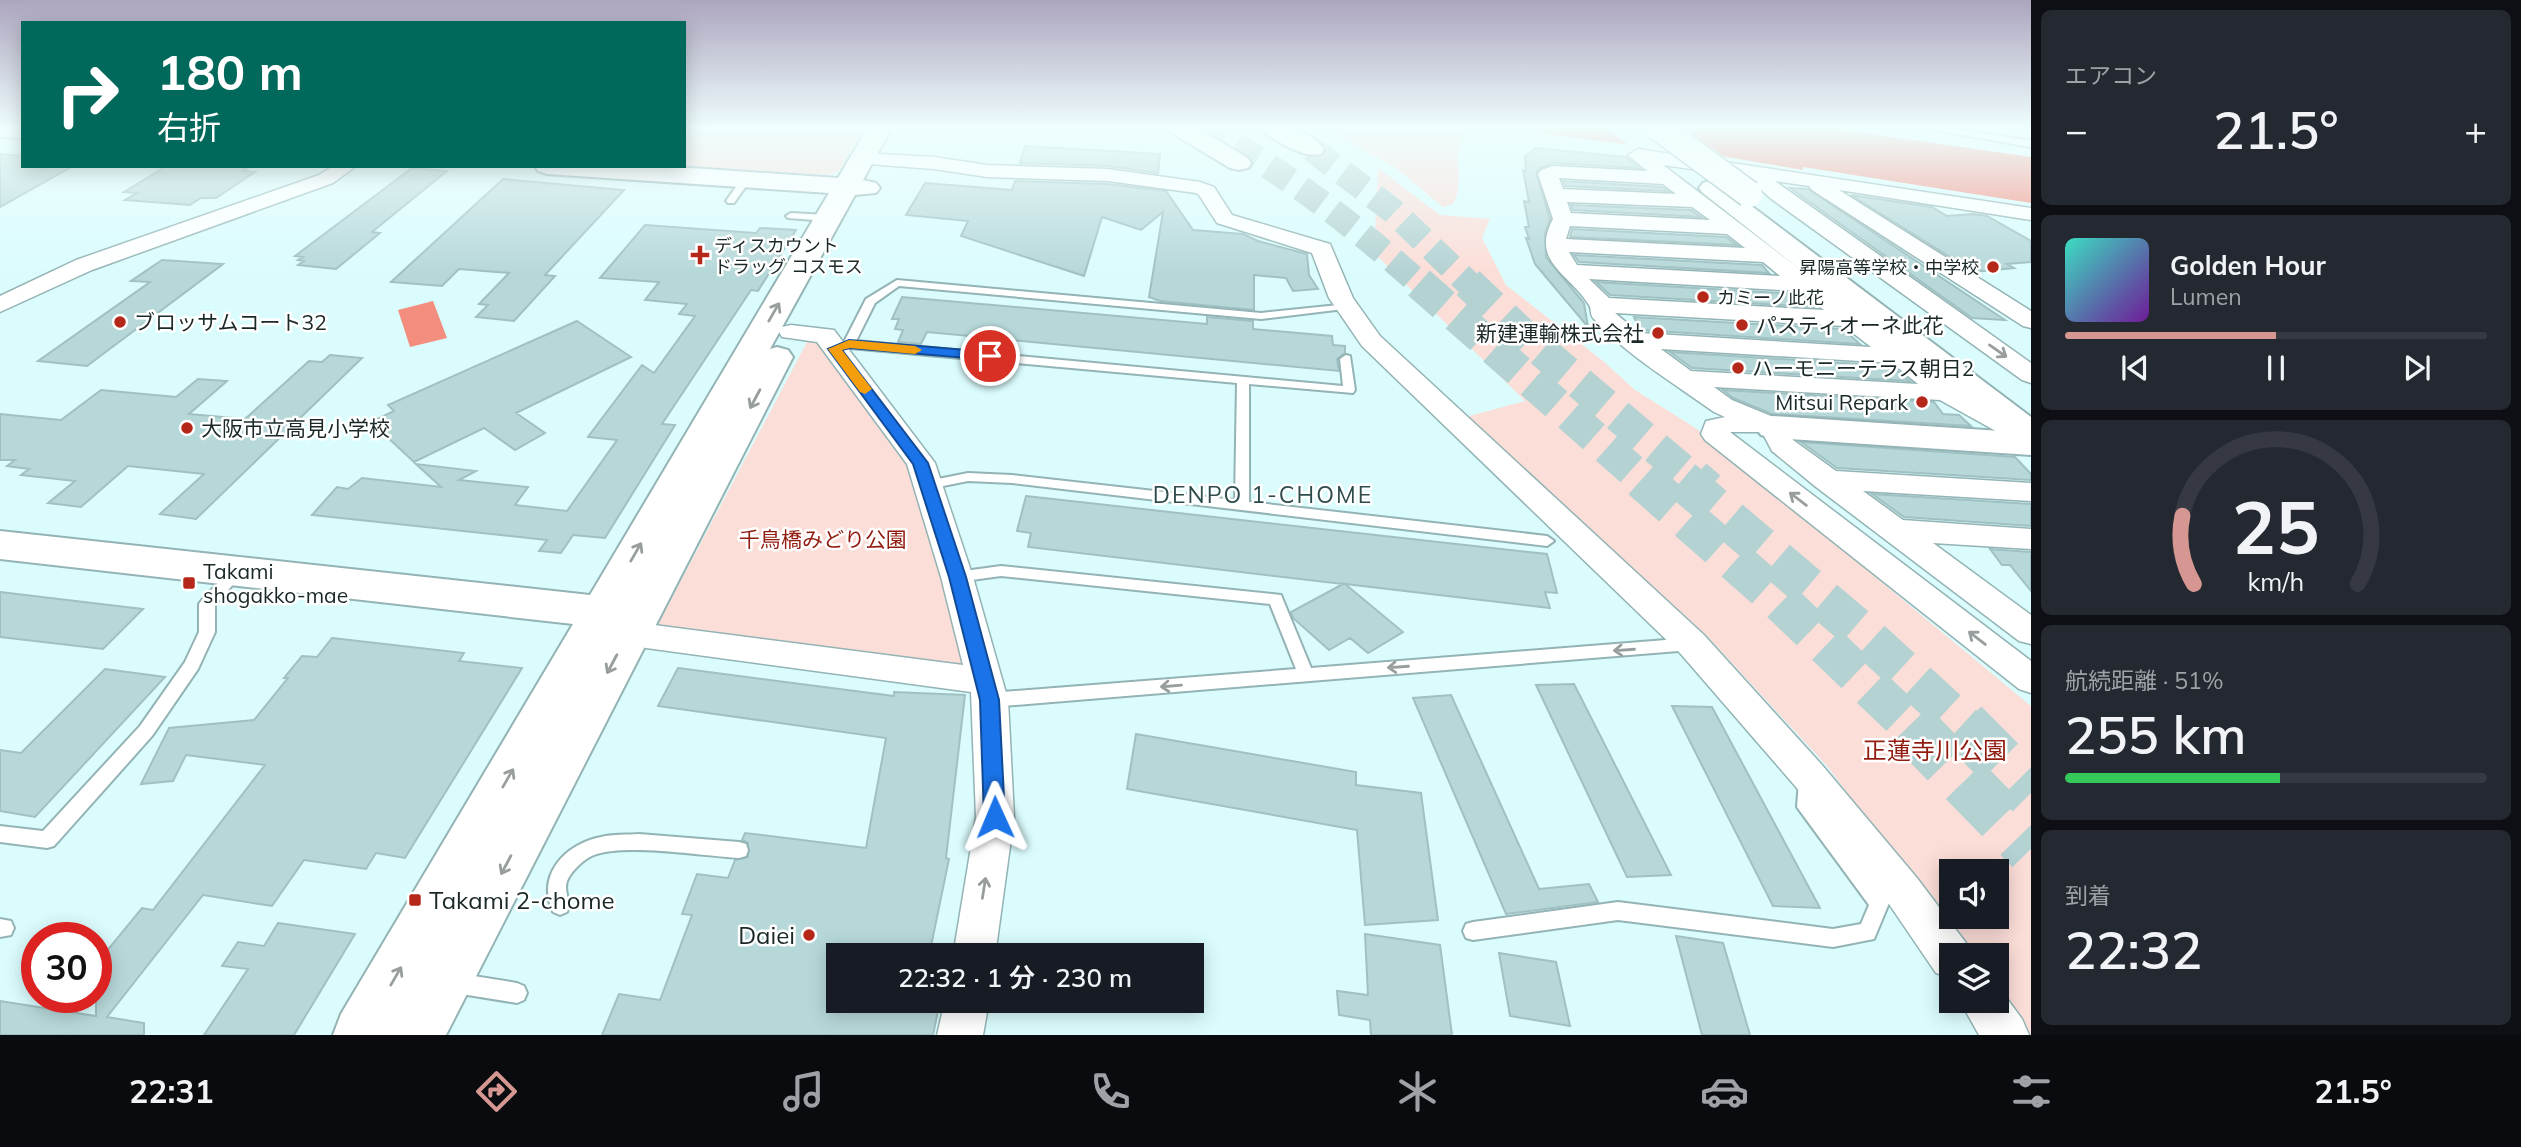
<!DOCTYPE html>
<html lang="ja">
<meta charset="utf-8">
<style>
:root{--surface:#171b24;--page:#242831;--text:#f1f3f6;--muted:#9ea1a6;--line:#363941;--accent:#d69792}
body{margin:0;font-family:Mulish,"Noto Sans JP",sans-serif;background:var(--page);color:var(--text);height:100vh;display:flex;flex-direction:column;font-size:26px;white-space:nowrap}
*{box-sizing:border-box;margin:0}
p{font-size:23px;color:var(--muted)}
.icon{flex:none;width:38px;height:38px;fill:none;stroke:currentColor;stroke-width:2;stroke-linecap:round;stroke-linejoin:round}
.map{position:relative;flex:1;overflow:hidden}
.drawer{display:flex;flex-direction:column;gap:10px;padding:10px;background:#0d0f14;width:490px}
.drawer>*{flex:none}
.guide{position:absolute;left:21px;top:21px;width:665px;height:147px;border-radius:0px;box-shadow:0 4px 18px #0003;background:#00695c;color:#fff;overflow:hidden}
.fabs{position:absolute;left:1939px;top:859px;display:grid;gap:14px}
.fabs a{display:grid;place-items:center;width:70px;height:70px;border-radius:0px;background:var(--surface);box-shadow:0 4px 18px #0003;font-size:35px}
.speed{position:absolute;left:21px;top:922px;display:flex;gap:14px;font-size:35px;font-weight:700;text-align:center}
.speed>*{display:grid;place-content:center;width:91px;height:91px;border-radius:50%;background:var(--surface);box-shadow:0 4px 18px #0003;line-height:1}
.speed .limit{border:10px solid #d22;background:#fff;color:#111}
.pin{position:absolute;display:grid;place-items:center;width:60px;height:60px;color:#fff;margin:-30px;border:4px solid #fff;border-radius:50%;box-shadow:0 2px 7px #0007}
.me{position:absolute;width:77px;margin:-38px;rotate:359deg;stroke-linejoin:round;filter:drop-shadow(0 0 5px #0008)}
.turn{display:flex;align-items:center;gap:24px;height:147px;padding:0 21px;font-size:32px}
.turn .icon{width:91px;height:91px;stroke-width:2.5}
.turn b{display:block;font-size:49px;line-height:60px}
.big{font-size:52px;font-weight:600;line-height:1.1}
.drawer .tile{flex:1;display:flex;flex-direction:column;justify-content:center;gap:10px;min-width:0;padding:0 24px;border-radius:10px;background:var(--page)}
.drawer .dial{align-items:center;gap:0}
.dial svg{height:182px;overflow:visible;fill:none;stroke:var(--line);stroke-width:7;stroke-linecap:round;text-anchor:middle}
.dial text{fill:var(--text);stroke:none}
.song{display:flex;align-items:center;gap:21px}
.cover{width:84px;height:84px;border-radius:10px;background:linear-gradient(135deg,hsl(170 70% 55%),hsl(280 70% 35%))}
.played{height:7px;border-radius:4px;background:linear-gradient(90deg,var(--accent) 50%,var(--line) 50%)}
.keys{display:flex;justify-content:space-around;direction:ltr}
.heat{display:flex;justify-content:space-between;align-items:center;font-size:38px;direction:ltr}
.charge{height:10px;border-radius:5px;background:linear-gradient(90deg,#34c759 51%,var(--line) 0)}
.trip{position:absolute;left:826px;top:943px;width:378px;height:70px;border-radius:0px;background:var(--surface);box-shadow:0 4px 18px #0003;font-weight:600;line-height:70px;text-align:center}
.menu{display:flex;height:112px;justify-content:space-around;align-items:center;background:#090b0e;color:var(--muted)}
.menu .icon{width:49px;height:49px}
.menu .selected{color:var(--accent)}
.menu b{font-size:32px;color:var(--text)}
main{display:flex;flex:1;min-height:0}
.map>svg:first-child{display:block}
.green{fill:#fcded8;fill-rule:evenodd}
.water{fill:#f38e7e}
.pier{fill:#dbfcfd}
.building{fill:#b7d8d9;stroke:#a0c0c1;stroke-width:2}
.lines{fill:none;stroke-linecap:round;stroke-linejoin:round}
.highway-tunnel-far3{stroke:#b5d2d2;stroke-width:26;stroke-dasharray:26 13;stroke-linecap:butt}
.highway-tunnel-far2{stroke:#b5d2d2;stroke-width:33;stroke-dasharray:33 17;stroke-linecap:butt}
.highway-tunnel-far1{stroke:#b5d2d2;stroke-width:41;stroke-dasharray:41 21;stroke-linecap:butt}
.highway-tunnel{stroke:#b5d2d2;stroke-width:52;stroke-dasharray:52 26;stroke-linecap:butt}
.lane-casing{stroke:#93b3b4;stroke-width:4}
.street-casing{stroke:#93b3b4;stroke-width:3}
.secondary-casing{stroke:#93b3b4;stroke-width:4}
.primary-casing{stroke:#93b3b4;stroke-width:4}
.highway-casing{stroke:#93b3b4;stroke-width:4}
.lane{fill:#fff;fill-rule:evenodd}
.street{fill:#fff;fill-rule:evenodd}
.secondary{fill:#fff;fill-rule:evenodd}
.primary{fill:#fff;fill-rule:evenodd}
.highway{fill:#fff;fill-rule:evenodd}
.primary-bridge-casing{stroke:#93b3b4;stroke-width:29;stroke-linecap:butt}
.primary-bridge{stroke:#fff;stroke-width:26}
.oneway{stroke:#989e9e}
.route{fill:#1a73e8;stroke:#114b97;stroke-width:2}
.slow{fill:#f59e0b}
.poi-dot{fill:#b52718;stroke:#fff;stroke-width:2.5}
.labels{text-anchor:middle;dominant-baseline:central;stroke-width:5;stroke-linejoin:round;paint-order:stroke}
.far-poi-label{font-size:18px;fill:#1b2828;stroke:#fff;text-anchor:start}
.poi-label{font-size:21px;fill:#1b2828;stroke:#fff;text-anchor:start}
.park-label{font-size:21px;fill:#921b0f;stroke:#fff}
.neighbourhood-label{font-size:23px;letter-spacing:2px;fill:#2f4c4d;stroke:#fff}
.near-park-label{font-size:24px;fill:#921b0f;stroke:#fff}
.near-poi-label{font-size:24px;fill:#1b2828;stroke:#fff;text-anchor:start}
</style>
<main>
<div class="map">
<svg width="2031" height="1035" viewBox="0 0 2031 1035">
<rect width="100%" height="100%" fill="#dbfcfd"/>
<!-- green -->
<path class="green" d="M684 127H865L838 172 827 175 684 166Z
M1327 127H1473C1444 152 1469 172 1453 204L1443 207 1396 168 1340 137Z
M1378 168 1440 215 1490 219 1482 238 1506 285 1603 361 1635 390 1697 429 2031 706V1035L1997 987V956L1972 955 1826 765 1707 636 1466 417 1525 401 1374 253ZM1951 872H1997V917H1951Z
M808 340H818L915 470 971 666 657 626Z"/>
<!-- water -->
<path class="water" d="M1535 127H1822L2031 157V203L1803 167V170L1721 156 1543 134Z
M433 301 447 338 410 347 398 310Z"/>
<!-- pier -->
<path class="pier" d="M1605 127H1682L1730 161 1633 149Z"/>
<!-- building -->
<path class="building" d="M1025 146 1160 154 1158 173 1108 166 1020 163Z
M1536 148 1626 157 1639 168 1553 163 1540 168 1536 172 1550 219 1545 234 1546 257 1584 303 1588 327 1535 264 1526 238 1529 239 1525 227H1529L1524 201 1529 202 1523 170 1526 171 1525 156Z
M0 154 23 156V166H73L0 207Z
M250 166 243 171 255 172 216 198H201L190 205 125 200 137 193 124 192 165 167Z
M412 168 447 171 372 232 380 233 336 269 298 265 304 261 298 260 303 257 295 256Z
M503 179 624 190 545 275 555 276 514 321 476 317 488 305 479 304 509 273 459 269 442 286 391 282Z
M1015 181 1108 184 1166 191 1193 230 1243 234 1258 241 1307 254 1309 275 1318 289 1293 291 1286 278 1254 275V310L1160 301 1149 297 1163 212 1141 230 1102 217 1084 276 961 236 968 221 906 215 925 183 1012 190Z
M1563 181 1662 187 1668 191 1565 186Z
M1790 188 1808 189 2005 320 1972 318Z
M1851 195 1932 207 1947 216 1973 214 1987 216 2031 241V262L2007 264 2014 268 1974 272Z
M1571 205 1691 210 1701 217 1573 210Z
M645 225 756 233 760 228 796 230 758 291 751 290 662 424 675 425 605 538 573 535 561 553 539 551 547 540 312 515 337 487 348 489 362 478 441 487 416 464 476 471 459 480 528 487 515 505 567 511 617 440 588 437 642 365 654 373 695 316 679 314 687 304 645 300 659 282 600 278Z
M1572 229 1726 237 1737 245 1570 237Z
M1574 255 1762 265 1769 273 1579 262Z
M162 260 223 264 87 366 38 361 150 282 131 281Z
M1596 282 1798 294 1813 307 1610 295Z
M902 297 1207 324V317L1253 321V329L1332 336 1333 345 1345 346V353L1337 359 1339 371 927 332 921 344 898 342 903 330 895 329 899 319H892Z
M1634 317 1843 329 1860 344 1640 330Z
M577 321 631 357 516 413 545 433 515 450 484 428 414 462 371 422 394 411 388 405Z
M1670 352 1891 366 1910 381 1692 368Z
M330 355 362 358 196 519 160 514 204 474 128 466 81 507 48 503 75 481 21 475 29 469 7 466 15 460H0V414L61 420 101 390 176 397 198 379 227 381 189 414 245 419 309 361 322 362Z
M1723 390 1934 402 1943 414 1959 415 1971 426 1772 414 1733 398Z
M1801 442 2015 457 2031 474V480L1837 468Z
M1872 494 2031 504V526L1904 517Z
M1026 496 1547 554 1557 593 1545 592 1550 608 1345 584 1403 632 1368 653 1350 638 1329 650 1293 618 1291 612 1343 584 1028 547 1031 533 1017 531Z
M1990 549 2031 552V591L2010 565H2002Z
M0 592 143 609 103 649 0 637Z
M332 638 464 653 459 661 522 668 405 858 376 853 366 869 304 860 272 906 203 895 107 1017 144 1023V1035H0V1001L96 1016V964L142 908 153 910 265 765 186 755 173 781 141 784 169 728 254 720 288 678H284L302 656 317 657Z
M678 668 894 696V692L965 695 946 858 949 859 929 956H838V1001H940L933 1035H602L619 994 660 1000 692 915 682 914 697 874 728 878 735 860 748 857V843L742 840 745 833 866 848 886 738 658 706Z
M105 669 165 677 35 817 0 811V750L21 753Z
M1574 684 1671 875 1627 877 1536 685Z
M1451 695 1539 889 1589 884 1598 902 1506 914 1413 698Z
M1672 706 1712 707 1820 908 1773 906Z
M1136 734 1356 772V785L1421 793 1438 920 1365 925 1357 830 1127 789Z
M278 923 355 934 294 1035H204L248 969 222 966 238 942 264 946Z
M1365 934 1440 945 1452 1035H1371L1370 1020 1339 1015 1337 991 1368 995Z
M1676 936 1723 943 1750 1035H1702Z
M1499 953 1556 962 1570 1026 1510 1016Z"/>
<g class="lines">
<!-- highway-tunnel-far3 -->
<path class="highway-tunnel-far3" d="M1201 127C1282 169 1353 224 1421 285
M1312 149 1393 211 1470 285"/>
<!-- highway-tunnel-far2 -->
<path class="highway-tunnel-far2" d="M1419 283 1644 481
M1468 283 1523 335 1695 481"/>
<!-- highway-tunnel-far1 -->
<path class="highway-tunnel-far1" d="M1642 479 1779 600 1912 727
M1693 479 1707 491
M1682 480 1861 632 1965 727"/>
<!-- highway-tunnel -->
<path class="highway-tunnel" d="M1910 725 2031 849
M1963 725 2031 793"/>
<!-- lane casing -->
<g class="lane-casing">
<path id="lane" d="M1918 127H1940L2031 141V147Z
M743 177 751 179 734 203H728L726 201Z
M791 213 827 215 832 218 827 221 788 218 786 216Z
M897 280 1261 313 1348 304 1350 306 1344 309 1261 319 899 286 875 303 856 341 1343 386 1340 359 1346 355 1350 356 1355 390 1353 393 1249 384V502L1547 536 1554 541 1547 546 1012 483 968 481 928 489 923 488 921 485 923 482 968 473 1012 475 1235 500 1237 383 850 348 834 352 830 351V347L844 342 866 299Z
M1001 566 1281 595 1311 668 1691 638 1697 640 1699 644 1697 648 1691 650 990 707 984 705 982 700 984 695 990 693 1296 669 1270 604 1001 576 957 582 952 581 950 577 952 573 957 572Z
M237 567 242 568 244 572 215 605V632L198 669 152 736 54 846 47 848 0 842V826L43 831 140 726 185 662 199 632V604L202 600 232 568Z
M1808 774 1814 776 1817 781 1815 805 1889 903 1874 939 1833 947 1618 920 1473 940 1466 938 1463 931 1466 924 1473 922 1618 902 1833 929 1861 924 1869 905 1797 807 1799 781 1802 776Z
M639 834 739 842 746 844 748 850 746 856 739 858C704 856 625 843 594 855 584 859 571 871 567 881 563 892 572 902 567 912L560 915 553 912C536 875 565 844 601 837 613 834 627 835 639 834Z
M0 919 11 921 14 928 11 935 0 937Z
M455 973 517 983 524 986 527 993 524 1000 517 1003 455 993 448 990 445 983 448 976Z"/>
</g>
<!-- street casing -->
<g class="street-casing">
<path id="street" d="M1638 149 2031 208V220L1839 190 2031 311V328L2023 326 1812 190 1809 186 1775 181 2031 363V383L2022 380 1770 198 1748 177 1663 165 1955 387 2031 428V447L2021 445 1940 400 1714 387 1732 400 1783 421 1793 440 1836 471 2031 483V501L1863 491 1903 520 2031 529V549L1933 543 2031 615V644L2019 641 1816 487 1772 451 1762 432H1730L2031 661V693L2019 689 1705 440 1701 434 1706 421 1725 417 1714 412C1675 384 1625 354 1594 319 1589 314 1592 309 1589 305 1569 273 1530 262 1553 219L1538 174 1541 170 1553 166 1647 171 1628 155ZM1559 178 1663 184 1676 194 1563 189ZM1567 202 1692 207 1710 220 1571 213ZM1570 226 1727 234 1745 248 1566 239ZM1569 252 1763 262 1780 276 1577 265ZM1589 279 1799 291 1824 310 1609 298ZM1615 313 1844 326 1871 347 1639 333ZM1661 349 1892 363 1918 384 1691 371Z
M862 153 934 157 987 165 1108 169 1200 182 1214 187 1232 215 1330 244 1353 298 1380 336 1704 635 1822 765 1917 878 1966 943 1971 956H1951V978L1936 973 1889 904 1796 787 1680 653 1362 346 1329 298 1312 253 1217 223 1199 195 1196 193 1108 181 987 177 934 169 855 163 852 159 855 155Z
M333 166H356L333 183 92 270 0 312V296L76 260 319 175Z
M791 325 834 330 935 463 973 577 1008 700 1014 817 995 956H953L976 817 971 692 646 648 634 645 629 636 634 627 646 624 963 665 941 577 907 464 817 342 782 337 779 332 782 327Z
M1997 985 2022 1019 2029 1035H1979L1960 1001H1997Z
M945 1001H989L983 1035H937Z"/>
</g>
<!-- secondary casing -->
<g class="secondary-casing">
<path id="secondary" d="M0 127H23V138L0 137Z
M868 127H892L863 180 876 183 880 188 876 193 855 195 770 349 777 347 788 350 793 357 446 1035H333L341 1014 573 624 0 559V531L590 595 829 193 547 174 538 171 535 166H661L838 178Z
M1773 416 2031 433V455L1773 438 1761 435 1755 427 1761 419Z"/>
</g>
<!-- primary casing -->
<g class="primary-casing">
<path id="primary" d="M1712 180 1721 183 2031 417V445L2019 442 1703 193 1699 188 1703 183Z"/>
</g>
<!-- highway casing -->
<g class="highway-casing">
<path id="highway" d="M1166 127H1195L1248 158 1251 163 1248 168 1239 170 1230 168 1170 132Z
M1258 127C1281 127 1310 128 1324 149L1321 154C1301 159 1279 141 1262 132Z"/>
</g>
<!-- lane -->
<use href="#lane" class="lane"/>
<!-- street -->
<use href="#street" class="street"/>
<!-- secondary -->
<use href="#secondary" class="secondary"/>
<!-- primary -->
<use href="#primary" class="primary"/>
<!-- highway -->
<use href="#highway" class="highway"/>
<!-- primary-bridge casing -->
<g class="primary-bridge-casing">
<path id="primary-bridge" d="M1658 127 1749 194"/>
</g>
<!-- primary-bridge -->
<use href="#primary-bridge" class="primary-bridge"/>
</g>
<!-- one-way arrows -->
<defs><path id="oneway-shaft" d="M-6 0H5M1.5-3L5.5 0L1.5 3" fill="none" stroke-width="1.6" stroke-linecap="round" stroke-linejoin="round" transform="scale(1.75)"/></defs>
<g class="oneway">
<use href="#oneway-shaft" transform="translate(774 312) rotate(-60)"/>
<use href="#oneway-shaft" transform="translate(1998 351) rotate(35)"/>
<use href="#oneway-shaft" transform="translate(755 399) rotate(118)"/>
<use href="#oneway-shaft" transform="translate(1798 499) rotate(-143)"/>
<use href="#oneway-shaft" transform="translate(636 552) rotate(-60)"/>
<use href="#oneway-shaft" transform="translate(1977 638) rotate(-142)"/>
<use href="#oneway-shaft" transform="translate(1624 650) rotate(176)"/>
<use href="#oneway-shaft" transform="translate(612 664) rotate(118)"/>
<use href="#oneway-shaft" transform="translate(1398 667) rotate(176)"/>
<use href="#oneway-shaft" transform="translate(1171 686) rotate(175)"/>
<use href="#oneway-shaft" transform="translate(508 778) rotate(-60)"/>
<use href="#oneway-shaft" transform="translate(506 865) rotate(118)"/>
<use href="#oneway-shaft" transform="translate(984 888) rotate(-81)"/>
<use href="#oneway-shaft" transform="translate(396 976) rotate(-60)"/>
</g>
<!-- sky -->
<linearGradient id="sky" x2="0" y2="1"><stop stop-color="#aca5be"/><stop offset="0.47" stop-color="#effefe"/><stop offset="1" stop-color="#effefe" stop-opacity="0"/></linearGradient>
<rect width="2031" height="272" fill="url(#sky)"/>
<!-- route -->
<path class="route" d="M849 340 990 352 997 356 990 360 850 348 842 350 928 463 966 577 999 700 1005 817 1002 823 995 826 987 823 984 817 980 700 949 577 913 464 828 349Z"/>
<!-- slow -->
<path class="slow" d="M849 340 915 346 922 350 915 354 850 348 842 350 872 389 865 394 860 392 828 349Z"/>
<!-- markers -->
<g class="poi-dot">
<path d="M696.5 244.5h7v7h7v7h-7v7h-7v-7h-7v-7h7z"/>
<circle cx="1993" cy="267" r="7"/>
<circle cx="1703" cy="297" r="7"/>
<circle cx="120" cy="322" r="7"/>
<circle cx="1742" cy="325" r="7"/>
<circle cx="1658" cy="333" r="7"/>
<circle cx="1738" cy="368" r="7"/>
<circle cx="1922" cy="402" r="7"/>
<circle cx="187" cy="428" r="7"/>
<rect x="182" y="576" width="14" height="14" rx="3.5"/>
<rect x="408" y="893" width="14" height="14" rx="3.5"/>
<circle cx="809" cy="935" r="7"/>
</g>
<g class="labels">
<!-- far-poi labels -->
<g class="far-poi-label">
<text x="714" y="245">ディスカウント<tspan x="714" dy="21">ドラッグ コスモス</tspan></text>
<text x="1979" y="267" text-anchor="end">昇陽高等学校・中学校</text>
<text x="1717" y="297">カミーノ此花</text>
</g>
<!-- poi labels -->
<g class="poi-label">
<text x="134" y="322">ブロッサムコート32</text>
<text x="1756" y="325">パスティオーネ此花</text>
<text x="1644" y="333" text-anchor="end">新建運輸株式会社</text>
<text x="1752" y="368">ハーモニーテラス朝日2</text>
<text x="1908" y="402" text-anchor="end">Mitsui Repark</text>
<text x="201" y="428">大阪市立高見小学校</text>
<text x="203" y="571">Takami<tspan x="203" dy="24">shogakko-mae</tspan></text>
</g>
<!-- park labels -->
<g class="park-label">
<text x="823" y="539">千鳥橋みどり公園</text>
</g>
<!-- neighbourhood labels -->
<g class="neighbourhood-label">
<text x="1263" y="494">DENPO 1-CHOME</text>
</g>
<!-- near-park labels -->
<g class="near-park-label">
<text x="1935" y="750">正蓮寺川公園</text>
</g>
<!-- near-poi labels -->
<g class="near-poi-label">
<text x="429" y="900">Takami 2-chome</text>
<text x="795" y="935" text-anchor="end">Daiei</text>
</g>
</g>
</svg>
<div class="fabs">
<a><svg class="icon" aria-label="sound" viewBox="0 0 24 24"><path d="M4 9h4l5-4v14l-5-4H4zM17 9q2 3 0 6"/></svg></a>
<a><svg class="icon" aria-label="layers" viewBox="0 0 24 24"><path d="M12 4l9 5-9 5-9-5zM3 14l9 5 9-5"/></svg></a>
</div>
<div class="speed"><div class="limit">30</div></div>
<div class="pin" style="left:990px;top:356px;background:#d93025"><svg class="icon" aria-label="arrive" viewBox="0 0 24 24"><path d="M6 21V4h12l-3 4 3 4H6"/></svg></div>
<svg class="me" style="left:995px;top:817px" viewBox="-20 -20 40 40"><path d="M0-17L14 15 0 8-14 15z" fill="#1a73e8" stroke="#fff" stroke-width="4"/></svg>
<div class="trip">22:32 · 1 分 · 230 m</div>
<div class="guide">
<div class="turn"><svg class="icon" aria-label="right" viewBox="0 0 24 24"><path d="M7 20v-9h11M14 6l5 5-5 5"/></svg><div><b>180 m</b>右折</div></div>
</div>
</div>
<section class="drawer">
<div class="tile"><p>エアコン</p>
<div class="heat"><a>−</a><b class="big">21.5°</b><a>+</a></div>
</div>
<div class="tile">
<div class="song"><i class="cover"></i><div><b>Golden Hour</b><p>Lumen</p></div></div>
<div class="played"></div>
<div class="keys"><svg class="icon" aria-label="previous" viewBox="0 0 24 24"><path d="M18 5L8 12l10 7zM5 5v14"/></svg><svg class="icon" aria-label="pause" viewBox="0 0 24 24"><path d="M8 5v14M16 5v14"/></svg><svg class="icon" aria-label="next" viewBox="0 0 24 24"><path d="M6 5l10 7-10 7zM19 5v14"/></svg></div>
</div>
<div class="tile dial"><svg viewBox="0 0 100 80">
<path d="M14 69A42 42 0 1 1 86 69"/>
<path d="M14 69A42 42 0 0 1 9 39" stroke="#d69792"/>
<text x="50" y="56" font-size="32" font-weight="700">25</text>
<text x="50" y="72" font-size="11">km/h</text>
</svg></div>
<div class="tile"><p>航続距離 · 51%</p><b class="big">255 km</b><div class="charge"></div></div>
<div class="tile"><p>到着</p><b class="big">22:32</b></div>
</section>
</main>
<nav class="menu">
<b>22:31</b>
<svg class="icon selected" aria-label="directions" viewBox="0 0 24 24"><path d="M12 3l9 9-9 9-9-9zM9 14v-3h6M13 9l2 2-2 2"/></svg>
<svg class="icon" aria-label="music" viewBox="0 0 24 24"><path d="M9 18V5l10-2v13"/><circle cx="6" cy="18" r="3"/><circle cx="16" cy="16" r="3"/></svg>
<svg class="icon" aria-label="phone" viewBox="0 0 24 24"><path d="M5 4h4l2 5-3 2q2 4 5 5l2-3 5 2v4C11 20 4 13 5 4z"/></svg>
<svg class="icon" aria-label="climate" viewBox="0 0 24 24"><path d="M12 3v18M4 7l16 10M4 17L20 7"/></svg>
<svg class="icon" aria-label="car" viewBox="0 0 24 24"><path d="M5 17H2v-5l4-1 3-4h7l3 4 3 1v5h-3M9 17h6M6 11h13"/><circle cx="7" cy="17" r="2"/><circle cx="17" cy="17" r="2"/></svg>
<svg class="icon" aria-label="filters" viewBox="0 0 24 24"><path d="M4 7h16M4 17h16"/><circle cx="9" cy="7" r="2"/><circle cx="15" cy="17" r="2"/></svg>
<b>21.5°</b>
</nav>
